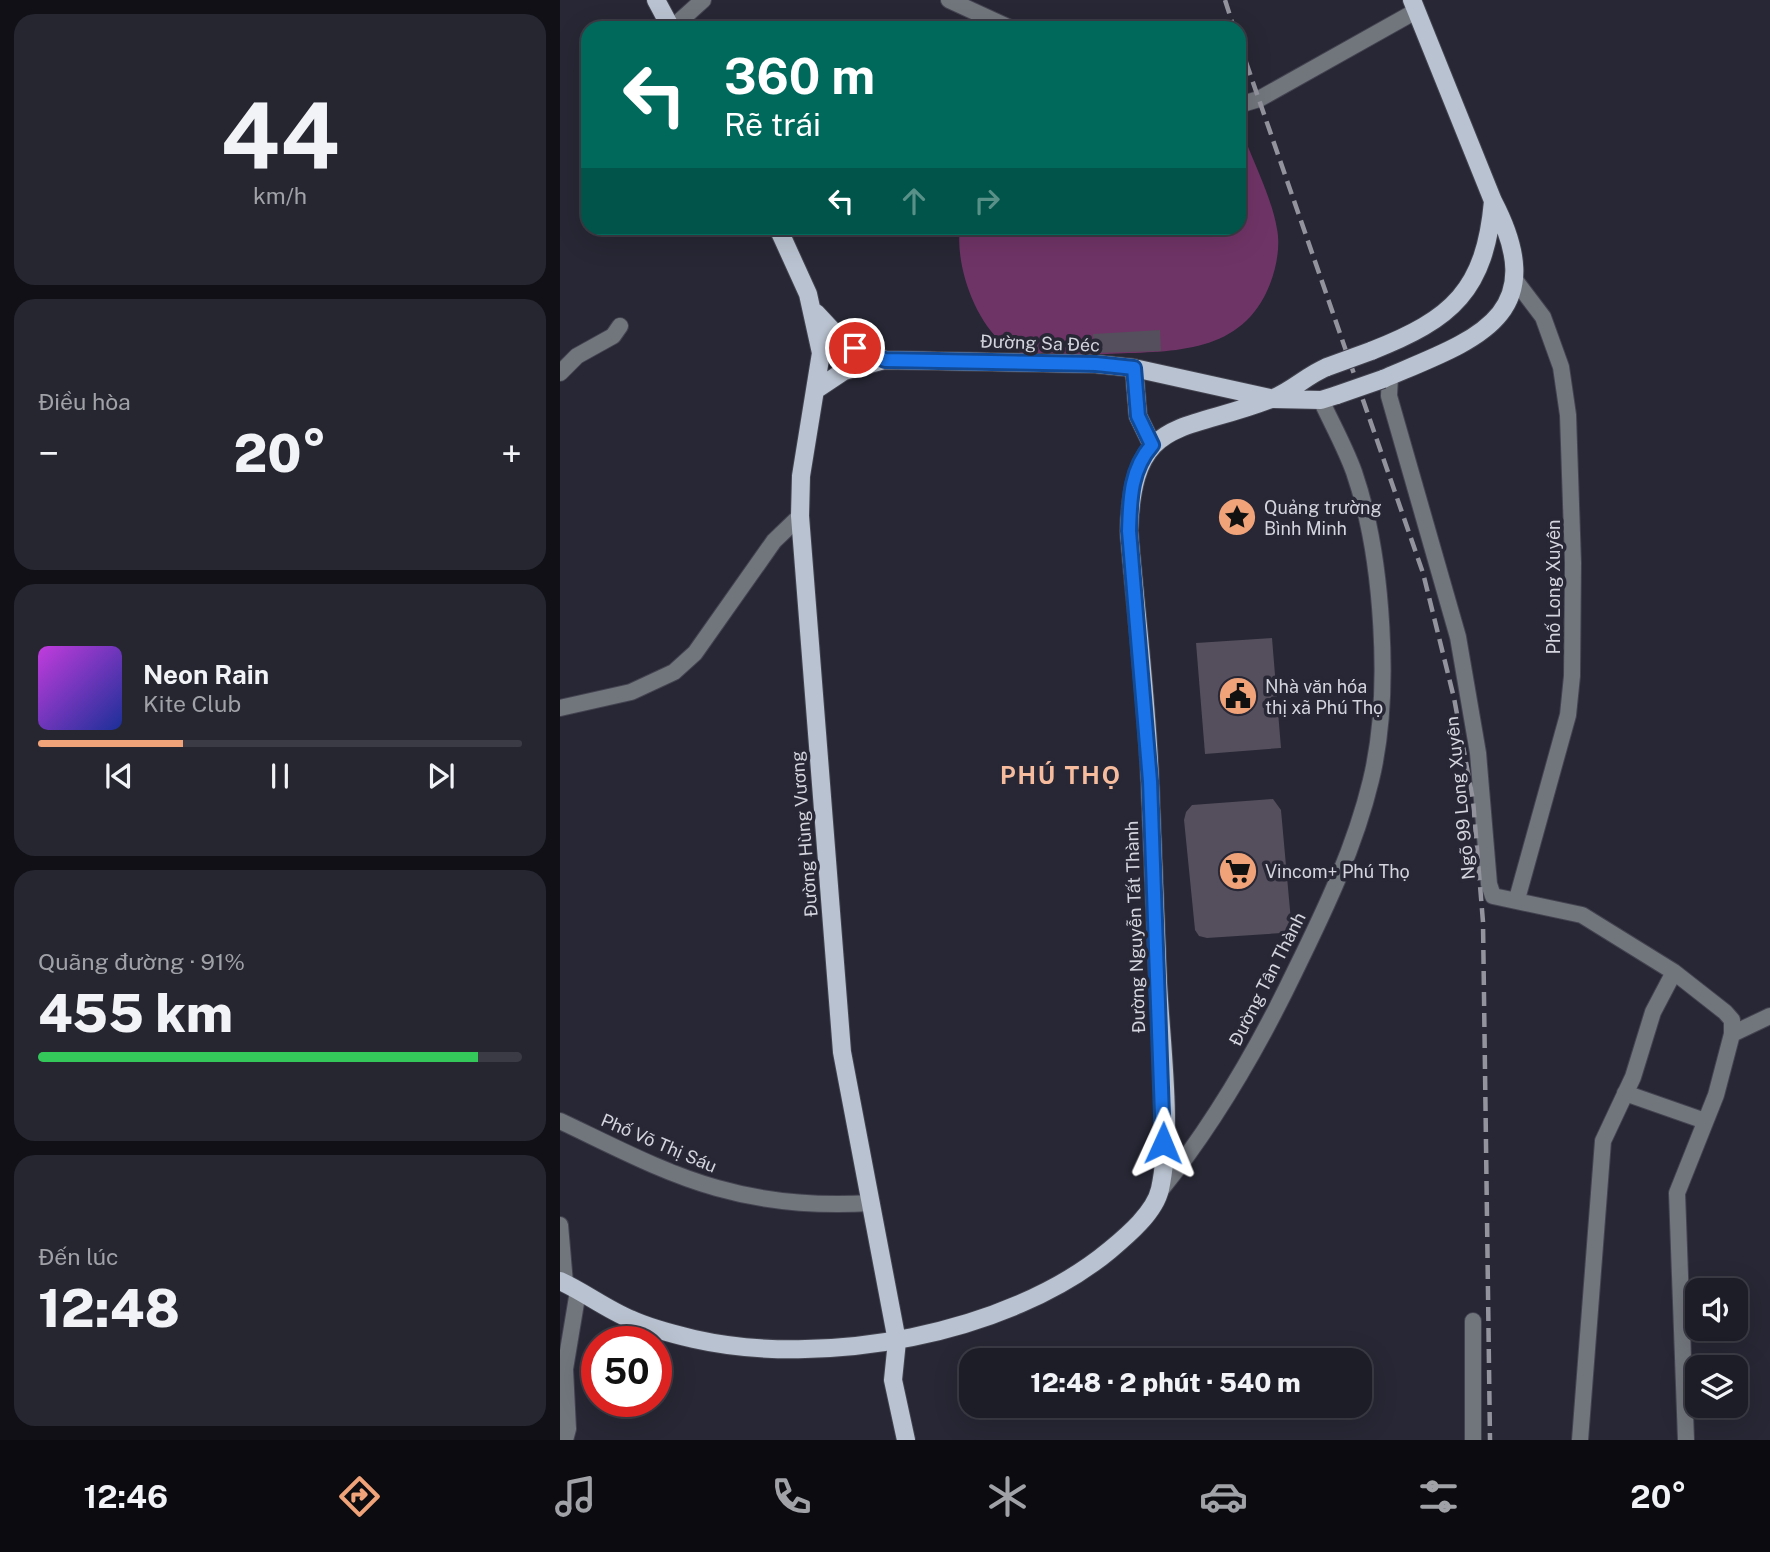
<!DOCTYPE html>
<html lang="vi">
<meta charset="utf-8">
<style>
:root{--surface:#1d1d28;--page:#252630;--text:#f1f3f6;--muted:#a0a2a8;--line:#3b3b45;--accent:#f0a278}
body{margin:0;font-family:"Public Sans",sans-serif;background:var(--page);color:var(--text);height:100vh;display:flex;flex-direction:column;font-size:26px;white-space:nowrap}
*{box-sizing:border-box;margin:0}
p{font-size:23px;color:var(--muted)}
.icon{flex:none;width:38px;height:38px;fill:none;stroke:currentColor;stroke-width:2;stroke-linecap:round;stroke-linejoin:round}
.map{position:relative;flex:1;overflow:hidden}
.panel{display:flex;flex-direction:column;gap:14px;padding:14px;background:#101016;width:560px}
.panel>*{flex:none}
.hud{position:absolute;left:21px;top:21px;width:665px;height:214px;border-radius:21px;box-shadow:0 7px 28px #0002,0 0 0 2px var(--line);background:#00695c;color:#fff;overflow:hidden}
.fabs{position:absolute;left:1125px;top:1278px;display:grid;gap:14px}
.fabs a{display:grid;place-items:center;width:63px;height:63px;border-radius:14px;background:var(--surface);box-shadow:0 7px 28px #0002,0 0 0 2px var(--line);font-size:35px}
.speed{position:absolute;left:21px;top:1326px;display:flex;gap:14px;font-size:35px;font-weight:700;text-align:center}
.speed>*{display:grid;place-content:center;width:91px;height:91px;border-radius:50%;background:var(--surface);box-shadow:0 7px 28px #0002,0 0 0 2px var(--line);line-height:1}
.speed .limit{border:10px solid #d22;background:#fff;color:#111}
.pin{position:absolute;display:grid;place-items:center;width:60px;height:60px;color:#fff;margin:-30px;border:4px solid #fff;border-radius:50%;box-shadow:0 2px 7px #0007}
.me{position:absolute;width:77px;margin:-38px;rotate:1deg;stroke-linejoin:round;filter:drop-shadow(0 0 5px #0008)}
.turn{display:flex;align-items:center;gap:24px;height:147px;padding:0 28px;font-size:32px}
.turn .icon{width:91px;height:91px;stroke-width:2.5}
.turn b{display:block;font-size:49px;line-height:60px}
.lanes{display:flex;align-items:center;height:66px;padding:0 28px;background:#0003;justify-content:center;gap:35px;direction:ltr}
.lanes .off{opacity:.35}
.big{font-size:52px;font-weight:800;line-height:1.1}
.panel .card{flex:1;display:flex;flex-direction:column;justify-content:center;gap:10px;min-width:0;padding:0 24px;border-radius:21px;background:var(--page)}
.panel .dial{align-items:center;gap:0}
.dial b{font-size:91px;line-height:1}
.song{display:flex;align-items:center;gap:21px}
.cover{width:84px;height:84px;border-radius:10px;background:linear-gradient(135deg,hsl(290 70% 55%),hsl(230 70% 35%))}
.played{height:7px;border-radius:4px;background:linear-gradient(90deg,var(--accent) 30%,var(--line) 30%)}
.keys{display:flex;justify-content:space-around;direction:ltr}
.heat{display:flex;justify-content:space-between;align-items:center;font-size:38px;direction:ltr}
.charge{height:10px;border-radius:5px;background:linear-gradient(90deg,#34c759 91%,var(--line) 0)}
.trip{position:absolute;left:399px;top:1348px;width:413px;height:70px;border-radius:21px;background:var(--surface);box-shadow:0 7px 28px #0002,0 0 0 2px var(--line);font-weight:800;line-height:70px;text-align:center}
.menu{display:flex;height:112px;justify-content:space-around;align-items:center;background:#0c0c10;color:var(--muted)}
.menu .icon{width:49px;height:49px}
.menu .selected{color:var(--accent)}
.menu b{font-size:32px;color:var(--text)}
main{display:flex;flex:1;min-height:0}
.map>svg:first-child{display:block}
.green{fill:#6f3466}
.building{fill:#554e5c}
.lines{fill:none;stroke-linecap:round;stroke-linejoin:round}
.minor-casing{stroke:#434350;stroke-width:18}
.major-casing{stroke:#434350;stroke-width:20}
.minor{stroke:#71757c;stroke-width:16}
.major{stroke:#b9c2d0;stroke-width:18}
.rail{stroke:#92939d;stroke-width:4.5;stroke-dasharray:14 7;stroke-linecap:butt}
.major-bridge-casing{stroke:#434350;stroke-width:20;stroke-linecap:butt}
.major-bridge{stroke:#b9c2d0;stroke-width:18}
.route-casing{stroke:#114b97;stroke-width:18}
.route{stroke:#1a73e8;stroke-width:12}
.labels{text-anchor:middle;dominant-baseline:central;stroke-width:7;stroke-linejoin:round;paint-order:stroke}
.street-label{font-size:18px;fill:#d3d4dd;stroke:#272735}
.poi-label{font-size:18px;fill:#d3d4dd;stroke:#272735;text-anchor:start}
.district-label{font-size:24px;font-weight:bold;letter-spacing:2px;fill:#f6bc9d;stroke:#272735}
</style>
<main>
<section class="panel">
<div class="card dial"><b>44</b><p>km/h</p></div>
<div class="card"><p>Điều hòa</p>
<div class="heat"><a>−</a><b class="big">20°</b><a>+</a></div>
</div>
<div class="card">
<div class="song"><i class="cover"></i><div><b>Neon Rain</b><p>Kite Club</p></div></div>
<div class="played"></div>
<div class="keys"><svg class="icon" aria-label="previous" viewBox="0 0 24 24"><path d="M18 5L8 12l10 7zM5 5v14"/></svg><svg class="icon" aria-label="pause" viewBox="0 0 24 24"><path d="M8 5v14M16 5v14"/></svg><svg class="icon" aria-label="next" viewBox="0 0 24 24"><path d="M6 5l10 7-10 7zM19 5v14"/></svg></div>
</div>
<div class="card"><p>Quãng đường · 91%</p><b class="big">455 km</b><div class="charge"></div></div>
<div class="card"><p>Đến lúc</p><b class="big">12:48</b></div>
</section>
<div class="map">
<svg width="1210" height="1440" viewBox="0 0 1210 1440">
<rect width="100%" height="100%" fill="#272735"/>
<!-- green -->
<path class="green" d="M679 136 685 139C696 168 712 199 717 229 721 249 715 274 707 291 677 356 608 351 546 354 513 355 470 365 443 343 414 320 395 263 400 228H679Z"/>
<!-- building -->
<path class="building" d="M600 330 601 351 534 353 533 334Z
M712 638 721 748 645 754 636 643Z
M713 799 721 810 731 921 728 928 722 933 647 938 639 936 635 930 624 820 626 812 632 805Z"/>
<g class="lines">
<!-- minor casing -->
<g class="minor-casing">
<path id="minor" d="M389 0 450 28
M112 28 143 0
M679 105 699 99 856 11
M955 280 983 317 1001 367 1008 415 1013 563 1012 676 1008 715 957 899
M0 373 17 356 53 336 60 326
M830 375 829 396 898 637 918 753 929 884 933 896 1022 915 1114 972 1165 1012 1172 1020V1034L1210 1016
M0 708 71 692 114 672 135 653 214 541 240 516
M1065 1093 1145 1121
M0 1121C51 1145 103 1173 157 1188 206 1202 261 1206 311 1203
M600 1191C654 1124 698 1048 735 971 765 910 795 847 811 780 832 694 823 556 794 472 785 447 772 424 761 400
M0 1225 5 1283
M913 1321V1440
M5 1440 8 1429 5 1369 18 1291
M1020 1440 1043 1141 1073 1077 1093 1012 1114 972
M1126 1440 1117 1193 1156 1095 1172 1034"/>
</g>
<!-- major casing -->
<g class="major-casing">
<path id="major" d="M96 0 111 28
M218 228 248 294 261 353 241 476 240 516 282 1052 337 1341 333 1380 346 1440
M256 313 283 342 325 360 536 364 574 368 714 399 761 400 777 395
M811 351C893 319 925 290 933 201
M574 368 578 416 592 445
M823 379C914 340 994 318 933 201L852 0
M257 389 284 371 324 360
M0 1281C24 1292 46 1309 70 1319 89 1328 113 1334 134 1339 262 1368 448 1335 550 1250 568 1235 595 1212 600 1189 613 1129 601 1044 598 983 595 916 593 850 590 783 587 699 576 615 569 531 573 414 621 434 711 399 731 392 747 375 767 367"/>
</g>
<!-- minor -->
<use href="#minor" class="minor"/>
<!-- major -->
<use href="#major" class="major"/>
<!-- rail -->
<path class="rail" d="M665 0 674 28
M679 42 863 573 894 698 913 800 923 922 930 1440"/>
<!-- major-bridge casing -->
<g class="major-bridge-casing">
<path id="major-bridge" d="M767 367 811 351
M777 395 823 379"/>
</g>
<!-- major-bridge -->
<use href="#major-bridge" class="major-bridge"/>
</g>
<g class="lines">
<!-- route casing -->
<g class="route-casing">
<path id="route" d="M295 348 325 360 536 364 574 368 578 416 592 445C570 470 570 500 569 531L590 781 603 1143"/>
</g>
<!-- route -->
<use href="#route" class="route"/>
</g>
<!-- icons -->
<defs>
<g id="sight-disc" transform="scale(2.0125)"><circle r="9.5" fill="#f0a278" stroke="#272735"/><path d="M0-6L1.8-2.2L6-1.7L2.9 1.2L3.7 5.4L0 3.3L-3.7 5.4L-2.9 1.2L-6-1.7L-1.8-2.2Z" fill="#111"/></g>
<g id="civic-disc" transform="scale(2.0125)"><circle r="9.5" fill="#f0a278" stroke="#272735"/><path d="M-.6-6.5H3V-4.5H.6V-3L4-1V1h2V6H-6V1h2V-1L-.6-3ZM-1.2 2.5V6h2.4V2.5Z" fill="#111"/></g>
<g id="supermarket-disc" transform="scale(2.0125)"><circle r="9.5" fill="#f0a278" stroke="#272735"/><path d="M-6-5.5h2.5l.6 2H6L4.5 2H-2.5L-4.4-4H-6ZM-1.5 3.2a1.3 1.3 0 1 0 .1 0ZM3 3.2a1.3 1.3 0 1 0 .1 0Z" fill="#111"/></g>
</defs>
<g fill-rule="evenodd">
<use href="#sight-disc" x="677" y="517"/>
<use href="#civic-disc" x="678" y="696"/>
<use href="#supermarket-disc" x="678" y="871"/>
</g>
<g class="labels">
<!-- street labels -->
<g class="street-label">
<text transform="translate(480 343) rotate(2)">Đường Sa Đéc</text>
<text transform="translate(993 587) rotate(-90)">Phố Long Xuyên</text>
<text transform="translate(900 798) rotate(-96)">Ngõ 99 Long Xuyên</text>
<text transform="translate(244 834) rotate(-95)">Đường Hùng Vương</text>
<text transform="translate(575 927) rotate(-92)">Đường Nguyễn Tất Thành</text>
<text transform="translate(707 979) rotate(-63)">Đường Tân Thành</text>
<text transform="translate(99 1143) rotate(23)">Phố Võ Thị Sáu</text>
</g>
<!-- poi labels -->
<g class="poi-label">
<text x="704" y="507">Quảng trường<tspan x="704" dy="21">Bình Minh</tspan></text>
<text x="705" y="686">Nhà văn hóa<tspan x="705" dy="21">thị xã Phú Thọ</tspan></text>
<text x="705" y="871">Vincom+ Phú Thọ</text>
</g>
<!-- district labels -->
<g class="district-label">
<text x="501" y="775">PHÚ THỌ</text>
</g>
</g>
</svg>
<div class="fabs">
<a><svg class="icon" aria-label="sound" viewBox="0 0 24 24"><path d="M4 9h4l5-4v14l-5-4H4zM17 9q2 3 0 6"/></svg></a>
<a><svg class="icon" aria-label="layers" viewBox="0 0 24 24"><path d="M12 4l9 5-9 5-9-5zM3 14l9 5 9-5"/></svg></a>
</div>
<div class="speed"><div class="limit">50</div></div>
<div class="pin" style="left:295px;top:348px;background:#d93025"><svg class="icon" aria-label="arrive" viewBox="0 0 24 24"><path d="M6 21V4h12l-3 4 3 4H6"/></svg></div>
<svg class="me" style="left:603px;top:1143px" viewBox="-20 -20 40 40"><path d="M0-17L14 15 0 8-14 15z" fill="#1a73e8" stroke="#fff" stroke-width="4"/></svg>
<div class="trip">12:48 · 2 phút · 540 m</div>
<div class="hud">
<div class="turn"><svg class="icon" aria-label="left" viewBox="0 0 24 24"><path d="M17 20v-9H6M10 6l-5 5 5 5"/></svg><div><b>360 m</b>Rẽ trái</div></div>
<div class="lanes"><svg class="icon" aria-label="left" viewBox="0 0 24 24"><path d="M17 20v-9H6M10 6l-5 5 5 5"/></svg><svg class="icon off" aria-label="ahead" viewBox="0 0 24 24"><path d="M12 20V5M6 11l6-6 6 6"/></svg><svg class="icon off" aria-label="right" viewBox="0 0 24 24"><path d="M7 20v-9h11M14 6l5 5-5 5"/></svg></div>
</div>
</div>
</main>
<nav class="menu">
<b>12:46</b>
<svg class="icon selected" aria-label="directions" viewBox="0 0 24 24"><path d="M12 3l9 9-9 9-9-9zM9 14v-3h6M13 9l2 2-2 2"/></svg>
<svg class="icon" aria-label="music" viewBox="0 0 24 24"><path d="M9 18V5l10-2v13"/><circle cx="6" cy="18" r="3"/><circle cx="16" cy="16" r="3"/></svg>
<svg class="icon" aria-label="phone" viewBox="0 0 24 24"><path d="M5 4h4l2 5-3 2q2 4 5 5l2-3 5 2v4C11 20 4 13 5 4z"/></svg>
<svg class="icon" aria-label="climate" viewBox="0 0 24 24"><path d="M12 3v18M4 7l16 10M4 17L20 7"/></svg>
<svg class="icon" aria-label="car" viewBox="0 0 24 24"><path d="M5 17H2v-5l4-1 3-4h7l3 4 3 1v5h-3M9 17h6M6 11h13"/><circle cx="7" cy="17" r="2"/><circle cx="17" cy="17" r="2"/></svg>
<svg class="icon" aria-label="filters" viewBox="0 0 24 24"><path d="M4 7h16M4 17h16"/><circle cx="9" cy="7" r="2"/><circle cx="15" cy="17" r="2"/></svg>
<b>20°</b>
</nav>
